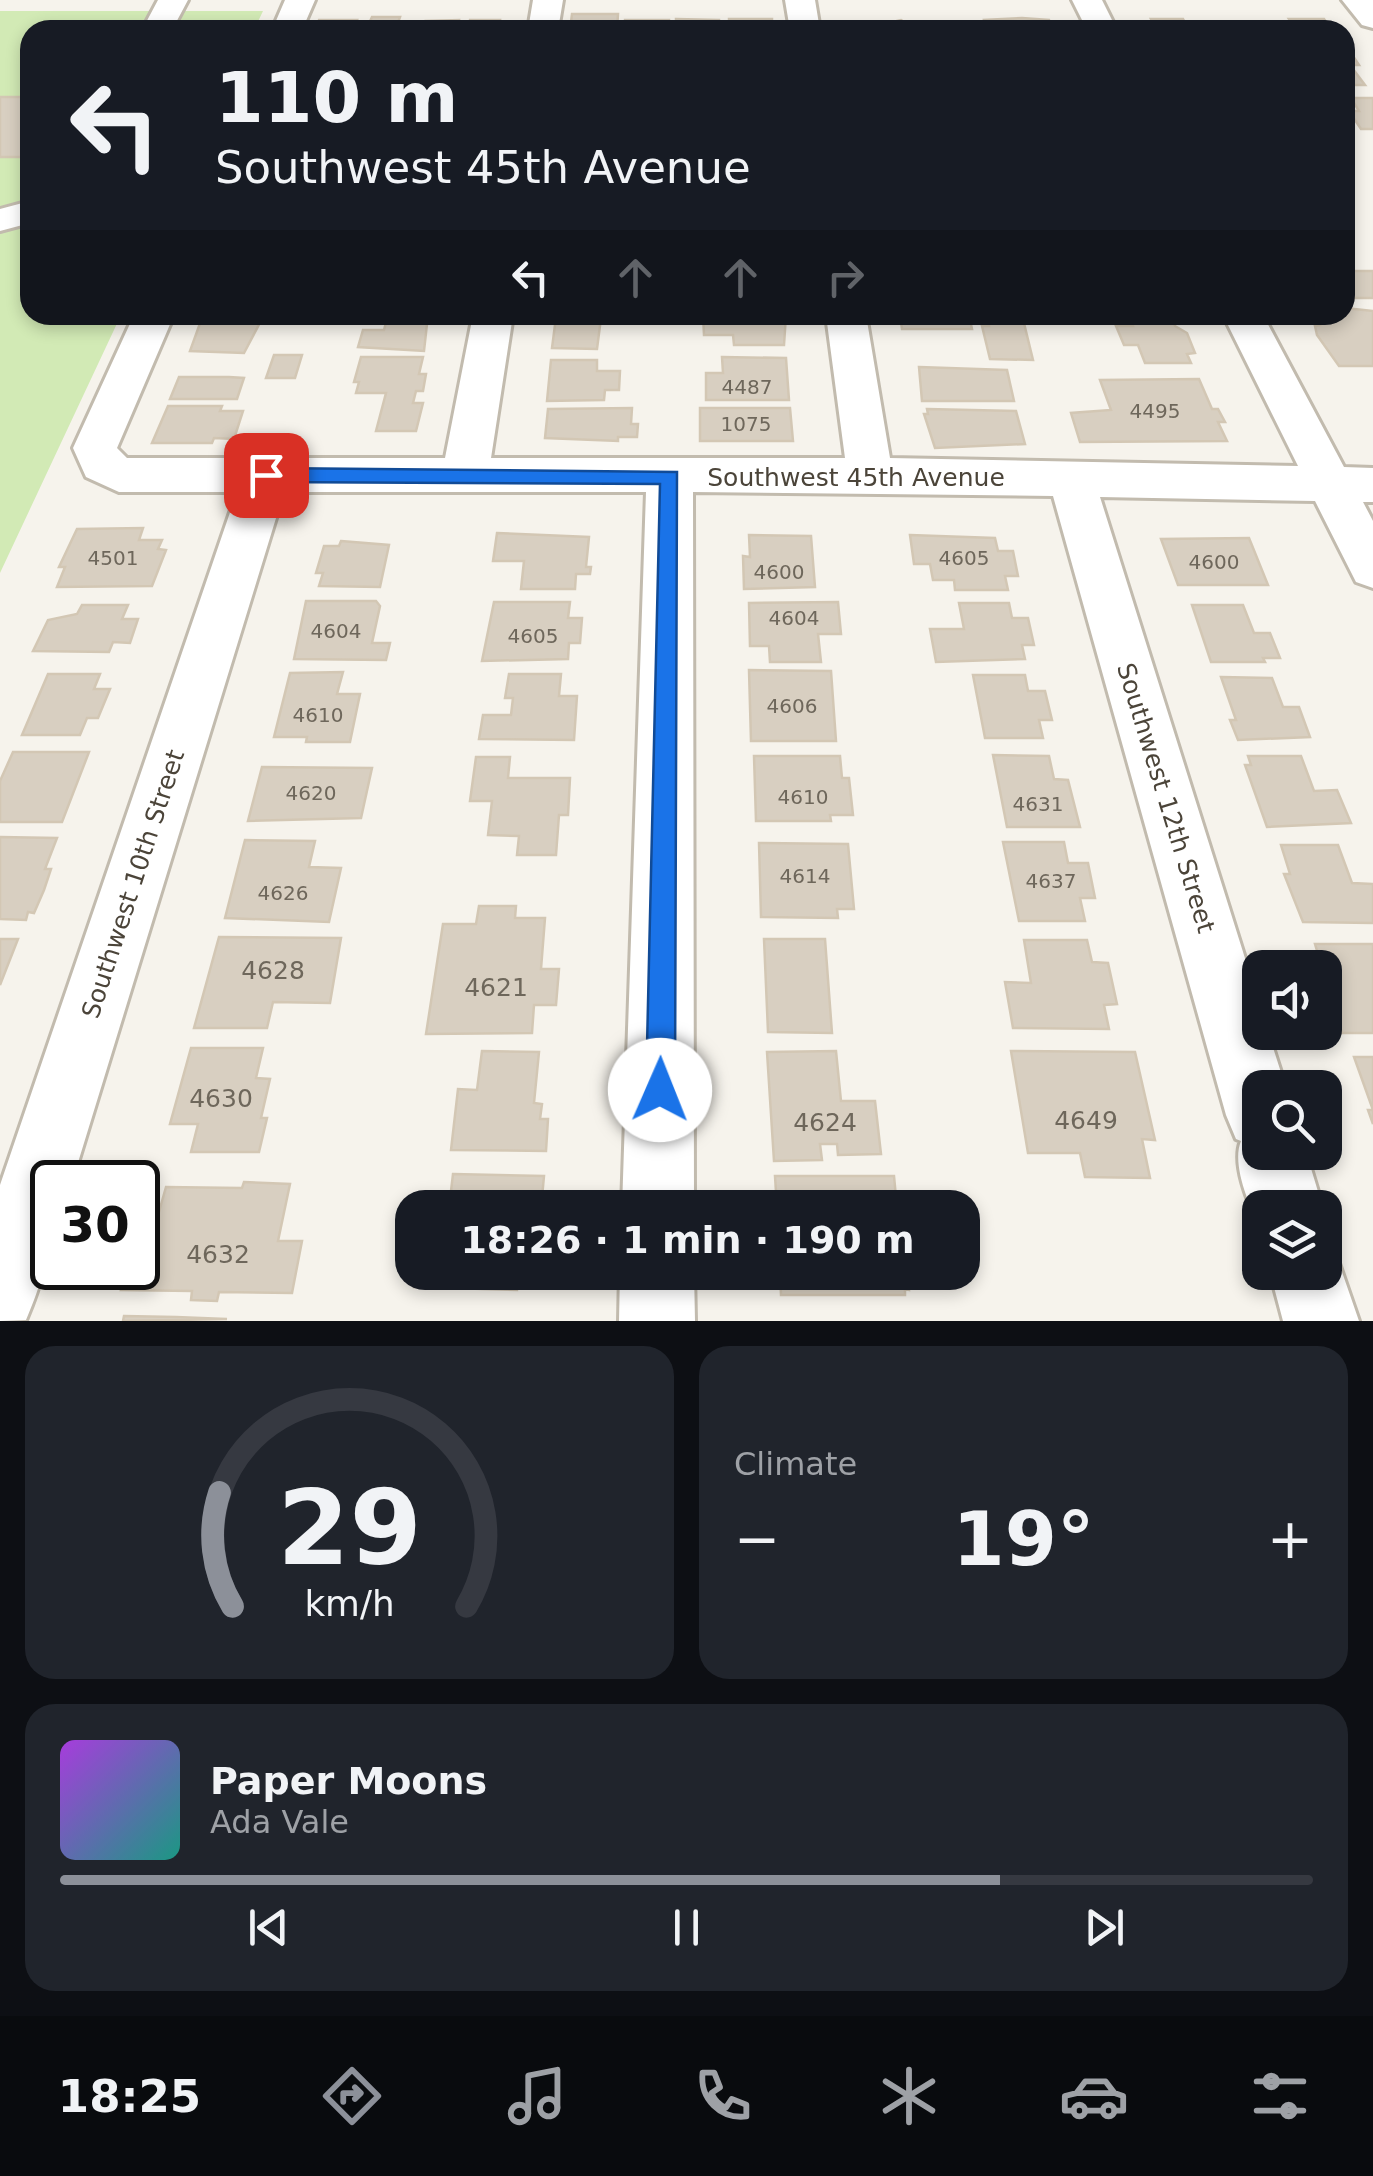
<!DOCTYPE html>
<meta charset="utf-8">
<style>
:root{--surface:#171b24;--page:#20242c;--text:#f1f3f6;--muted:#9ea1a6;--line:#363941;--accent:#8c9099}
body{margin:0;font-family:"DejaVu Sans",sans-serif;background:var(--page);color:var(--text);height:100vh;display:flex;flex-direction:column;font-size:38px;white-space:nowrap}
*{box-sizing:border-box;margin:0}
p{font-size:32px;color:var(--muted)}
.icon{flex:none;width:55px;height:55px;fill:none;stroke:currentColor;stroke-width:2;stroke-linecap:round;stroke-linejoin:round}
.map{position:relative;height:1321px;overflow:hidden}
.panel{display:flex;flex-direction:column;gap:25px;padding:25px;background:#0d0f14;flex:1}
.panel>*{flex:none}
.top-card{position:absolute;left:20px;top:20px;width:1335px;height:305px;border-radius:30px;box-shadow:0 5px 15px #0003;background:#171b24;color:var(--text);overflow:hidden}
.controls{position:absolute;left:1242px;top:950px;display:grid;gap:20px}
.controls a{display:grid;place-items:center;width:100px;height:100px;border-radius:20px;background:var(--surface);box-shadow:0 5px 15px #0003;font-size:50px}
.speed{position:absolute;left:30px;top:1160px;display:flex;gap:20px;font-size:50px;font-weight:700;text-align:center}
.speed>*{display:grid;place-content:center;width:130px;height:130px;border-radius:50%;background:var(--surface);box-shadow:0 5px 15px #0003;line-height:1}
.speed .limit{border:5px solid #111;border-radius:15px;background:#fff;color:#111}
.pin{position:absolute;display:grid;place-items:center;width:85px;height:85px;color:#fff;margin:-42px;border-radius:20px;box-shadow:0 5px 15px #0006}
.me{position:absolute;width:110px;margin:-55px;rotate:1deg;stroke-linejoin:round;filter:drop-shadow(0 0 8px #0008)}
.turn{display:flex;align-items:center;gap:35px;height:210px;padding:0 30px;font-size:45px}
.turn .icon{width:130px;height:130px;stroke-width:2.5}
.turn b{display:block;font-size:70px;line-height:85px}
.lanes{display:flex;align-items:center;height:95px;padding:0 30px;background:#0003;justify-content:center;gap:50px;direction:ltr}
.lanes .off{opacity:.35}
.big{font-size:75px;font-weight:700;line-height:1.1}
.panel .widget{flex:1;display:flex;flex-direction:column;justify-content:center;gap:15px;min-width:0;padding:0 35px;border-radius:30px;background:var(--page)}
.panel .dial{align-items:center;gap:0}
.dial svg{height:260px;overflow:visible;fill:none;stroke:var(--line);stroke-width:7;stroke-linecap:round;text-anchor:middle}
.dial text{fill:var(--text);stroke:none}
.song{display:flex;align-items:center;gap:30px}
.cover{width:120px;height:120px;border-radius:15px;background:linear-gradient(135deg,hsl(280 70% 55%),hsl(170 70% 35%))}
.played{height:10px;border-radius:5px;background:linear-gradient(90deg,var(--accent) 75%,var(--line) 75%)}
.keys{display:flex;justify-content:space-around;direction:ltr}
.heat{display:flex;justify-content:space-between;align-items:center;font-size:55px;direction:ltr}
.panel .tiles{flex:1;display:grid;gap:25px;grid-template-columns:1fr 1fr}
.widget:last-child{grid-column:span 2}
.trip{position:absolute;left:395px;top:1190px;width:585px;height:100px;border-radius:30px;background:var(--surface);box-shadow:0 5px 15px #0003;font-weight:700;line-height:100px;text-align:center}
.menu{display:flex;height:160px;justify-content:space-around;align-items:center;background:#090b0e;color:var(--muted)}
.menu .icon{width:70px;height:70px}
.menu .active{color:var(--accent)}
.menu b{font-size:45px;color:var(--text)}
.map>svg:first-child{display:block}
.green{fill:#d2eab5}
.building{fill:#d8cfc1;stroke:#d3c7b4;stroke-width:2.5}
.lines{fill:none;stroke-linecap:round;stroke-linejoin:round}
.minor-casing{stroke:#c2bbae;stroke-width:6}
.minor{fill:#fff;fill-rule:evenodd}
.route{fill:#1a73e8;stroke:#114b97;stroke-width:2.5}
.labels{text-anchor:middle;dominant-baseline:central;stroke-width:8;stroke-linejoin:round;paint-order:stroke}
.number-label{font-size:20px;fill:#6e675b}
.street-label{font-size:25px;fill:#4b4439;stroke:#fff}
.near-number-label{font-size:25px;fill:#6e675b}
</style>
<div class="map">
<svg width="1373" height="1321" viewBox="0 0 1373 1321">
<rect width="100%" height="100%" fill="#f6f3ec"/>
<!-- green -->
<path class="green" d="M0 11H263L254 30H30V315H121L0 573Z"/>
<!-- building -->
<path class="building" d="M572 14H618L617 30H570Z
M372 17H400L396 28 406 30H366Z
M1022 18 1049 20 1053 30H987L984 20Z
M676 19 719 20V30H676Z
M729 19H772V30H729Z
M1151 19H1183L1189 30H1157Z
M1289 19H1324L1332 30H1288L1285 27 1294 26Z
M319 20H357L353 30H314Z
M459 20 457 30H413L425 21Z
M470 20H500L498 30H502H468Z
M625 20H669V30H624Z
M901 20 917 30H866L888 23Z
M1345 56H1353L1359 65H1350L1365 85H1345Z
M0 97H30V148L24 157H0Z
M1351 98H1373V129H1361L1349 111H1359Z
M1345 271H1373V298H1345Z
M1345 308 1373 311V366H1339L1317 335 1315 326 1320 325 1316 315H1345Z
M203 315H264L244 353 190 351Z
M388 315H428L424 351 358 347 363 330H384Z
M703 315H786L784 345H734L733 335H704Z
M900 315H969L972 329H902Z
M986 315H1022L1033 360 990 359 982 326H989Z
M1129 315H1171L1175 326 1187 333 1195 353 1187 354 1191 363H1145L1138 345H1124L1116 326H1133Z
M556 317 601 318 597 349 552 348Z
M274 355H302L295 378H266Z
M361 357H423L419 374H426L423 391H416L413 403H423L416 431H376L386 393H356L359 382H354Z
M722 357 786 358 789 400H706V373H723Z
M551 360H597V371H620L619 390H605L604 400 547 401Z
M919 367 1007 370 1014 401H922Z
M179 377H229L244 378 237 399H170Z
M1199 379 1212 409H1218L1225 422H1218L1227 441 1080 442 1071 413 1111 410 1100 380Z
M168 406H222L220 411H243L234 439 214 438 212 443H152Z
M632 408 631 424H638L637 437H618V441L545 438 548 409Z
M700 408H790L793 441H700Z
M927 409 1016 411 1025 444 935 448 924 414H928Z
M143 528 139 540H162L158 549 166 550 152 586 57 587 65 567H59L77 529Z
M497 533 589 537 586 567H591L590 574H576L575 589H521L524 561H493Z
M749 535 811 536 815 587 744 589 743 556 750 557Z
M910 535 995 538 998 551H1013L1018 576H1005L1008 590H955L954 580H933L930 564H914Z
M1249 538 1268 585H1178L1161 539Z
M341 541 389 545 380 587 319 586 323 573H316L324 546H339Z
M306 601H376L380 606 372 643H390L386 660 294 659Z
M494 602H570L568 618H582L580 643H569L568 659 482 661Z
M838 602 841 634H818L821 662H770L769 646H750L749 603Z
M959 603H1009L1012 618H1028L1034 645H1022L1025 659 936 662 930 629H964Z
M82 605H128L122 619H138L130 643 113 642 109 652 33 651 48 620 77 614Z
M1192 605H1243L1254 633H1270L1280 658H1263L1265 662H1211Z
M749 670 831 671 836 741H751Z
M343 672 337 694H360L350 742H306L307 737H274L290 673Z
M48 674H100L94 689H110L98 718H87L80 735H22Z
M509 674H561L559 696H577L574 740 479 739 483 715H511L513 698H505Z
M973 675H1025L1028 691H1045L1052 720H1039L1043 738H985Z
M1221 677 1272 678 1283 707H1299L1310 737 1238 740 1230 720H1236Z
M13 752H89L62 822H0V781Z
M993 755 1049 756 1054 779 1068 780 1080 827H1007Z
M754 756H840L842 778H849L853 815H830L831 821H756Z
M1248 756H1301L1314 791 1337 790 1351 823 1267 827 1245 765H1251Z
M476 757H510L508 778H570L568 815H559L556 855H517L519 836 488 835 492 801H470Z
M262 767 372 768 361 818 248 821Z
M0 837 57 838 45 869H51L44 890 34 913 28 912 26 920 0 919Z
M245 840 315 841 309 867 341 868 329 922 225 918Z
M1003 842H1064L1068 863H1088L1095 898H1080L1085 921H1019Z
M759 843 848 844 854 909H837L838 918 761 917Z
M1281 845H1338L1352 883 1373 884V923L1303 922 1284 874H1290Z
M479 906H516L515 918H545L541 969H559L556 1005H534L532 1033 426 1034 443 924H476Z
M219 937 341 938 330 1003 273 1002 267 1028H194Z
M0 939H18L0 985Z
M764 939H825L832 1033 768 1032Z
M1024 940H1087L1092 962 1108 963 1117 1004 1104 1005 1109 1029 1013 1028 1005 982 1031 983Z
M1315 944H1373V1033H1342Z
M191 1048H263L256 1078 270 1079 261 1118H267L259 1152H191L198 1124H170Z
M482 1051 539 1052 534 1103 542 1104 540 1119H548L546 1151 451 1150 458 1089 477 1090Z
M836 1051 841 1101H875L881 1154 838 1155 837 1144H820L822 1160 774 1161 767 1052Z
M1011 1051 1135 1052 1155 1140 1142 1139 1150 1178 1085 1177 1080 1153H1028Z
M1354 1057H1373V1124L1368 1110H1373Z
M453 1174 544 1176 541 1208H449Z
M775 1176H894L897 1208H777Z
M244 1182 290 1184 278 1241H302L292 1293 219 1292 217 1301 191 1300 192 1291 121 1290 128 1268H138L142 1219H157L166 1187 242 1188Z
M416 1272H519L517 1290 414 1287Z
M780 1272H908L909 1290 905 1289V1295H781Z
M124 1316 176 1317 227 1319 123 1321Z"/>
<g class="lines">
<!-- minor casing -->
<g class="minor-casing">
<path id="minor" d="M158 0H188L172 30H142Z
M285 0H315L302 30H272Z
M533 0H563L558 30H528Z
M785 0H815L820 30H790Z
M1072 0H1102L1117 30H1087Z
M1342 0H1373V28L1362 25Z
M30 201V223L0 231V209Z
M134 315H174L117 448 127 458H445L473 315H513L491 458H845L826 315H866L890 458 1298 466 1223 315H1263L1344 467 1373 468V502H1363L1373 521V588L1356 582 1315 501 1100 497 1260 1006V1032H1268L1286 1088H1260V1152H1306L1323 1208H1260V1230C1250 1206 1231 1165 1241 1141L1236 1139 1226 1115 1053 496 693 492 694 1208H622L646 492H284L72 1182H52C52 1239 48 1268 26 1320L0 1321V1185L237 492H119L86 477 73 448Z
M1325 1242 1333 1246 1359 1321H1283L1270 1272H1325Z
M620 1272H694L695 1321H619Z"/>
</g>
<!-- minor -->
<use href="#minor" class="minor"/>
</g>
<!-- route -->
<path class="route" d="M266 468 677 472 675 1090 671 1101 660 1105 650 1101 646 1090 660 484 266 482 256 475Z"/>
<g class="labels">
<!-- number labels -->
<g class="number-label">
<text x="747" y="387">4487</text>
<text x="1155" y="411">4495</text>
<text x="746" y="424">1075</text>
<text x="113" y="558">4501</text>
<text x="964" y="558">4605</text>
<text x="1214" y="562">4600</text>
<text x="779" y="572">4600</text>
<text x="794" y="618">4604</text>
<text x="336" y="631">4604</text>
<text x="533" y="636">4605</text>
<text x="792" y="706">4606</text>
<text x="318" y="715">4610</text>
<text x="311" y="793">4620</text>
<text x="803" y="797">4610</text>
<text x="1038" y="804">4631</text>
<text x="805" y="876">4614</text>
<text x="1051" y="881">4637</text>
<text x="283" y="893">4626</text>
</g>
<!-- street labels -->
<g class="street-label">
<text x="856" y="477">Southwest 45th Avenue</text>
<text transform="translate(1166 798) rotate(73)">Southwest 12th Street</text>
<text transform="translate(133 884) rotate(-72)">Southwest 10th Street</text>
</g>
<!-- near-number labels -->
<g class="near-number-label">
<text x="273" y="970">4628</text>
<text x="496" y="987">4621</text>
<text x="221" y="1098">4630</text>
<text x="1086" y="1120">4649</text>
<text x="825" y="1122">4624</text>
<text x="218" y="1254">4632</text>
</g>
</g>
</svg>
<div class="controls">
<a><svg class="icon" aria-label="sound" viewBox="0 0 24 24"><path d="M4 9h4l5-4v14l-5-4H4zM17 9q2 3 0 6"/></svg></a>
<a><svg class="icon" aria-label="search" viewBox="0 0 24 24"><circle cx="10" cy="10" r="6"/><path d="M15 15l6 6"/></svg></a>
<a><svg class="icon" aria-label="layers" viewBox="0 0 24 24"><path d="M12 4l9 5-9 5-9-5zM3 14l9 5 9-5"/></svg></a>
</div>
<div class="speed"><div class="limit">30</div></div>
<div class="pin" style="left:266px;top:475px;background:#d93025"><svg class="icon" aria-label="arrive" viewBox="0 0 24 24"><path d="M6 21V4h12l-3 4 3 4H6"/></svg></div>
<svg class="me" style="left:660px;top:1090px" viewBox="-20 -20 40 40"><circle r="19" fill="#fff"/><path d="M0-13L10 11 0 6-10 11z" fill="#1a73e8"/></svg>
<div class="trip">18:26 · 1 min · 190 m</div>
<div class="top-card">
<div class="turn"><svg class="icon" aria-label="left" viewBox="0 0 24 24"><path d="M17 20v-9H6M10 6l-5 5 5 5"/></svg><div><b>110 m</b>Southwest 45th Avenue</div></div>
<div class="lanes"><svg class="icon" aria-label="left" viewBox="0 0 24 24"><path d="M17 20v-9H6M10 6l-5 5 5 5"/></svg><svg class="icon off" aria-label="ahead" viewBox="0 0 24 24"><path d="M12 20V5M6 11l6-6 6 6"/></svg><svg class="icon off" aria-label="ahead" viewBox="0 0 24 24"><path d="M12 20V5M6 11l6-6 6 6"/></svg><svg class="icon off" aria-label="right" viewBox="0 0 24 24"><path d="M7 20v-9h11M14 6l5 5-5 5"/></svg></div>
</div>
</div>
<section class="panel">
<div class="tiles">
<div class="widget dial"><svg viewBox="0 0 100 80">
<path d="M14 69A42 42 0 1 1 86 69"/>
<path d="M14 69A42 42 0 0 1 10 34" stroke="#8c9099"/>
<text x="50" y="56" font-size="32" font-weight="700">29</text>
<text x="50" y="72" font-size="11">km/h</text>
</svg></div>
<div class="widget"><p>Climate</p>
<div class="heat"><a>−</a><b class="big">19°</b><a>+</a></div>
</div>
<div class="widget">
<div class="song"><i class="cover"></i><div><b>Paper Moons</b><p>Ada Vale</p></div></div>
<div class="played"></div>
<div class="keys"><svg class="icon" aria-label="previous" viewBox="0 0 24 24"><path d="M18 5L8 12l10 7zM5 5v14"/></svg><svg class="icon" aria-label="pause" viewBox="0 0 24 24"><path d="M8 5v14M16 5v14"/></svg><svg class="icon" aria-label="next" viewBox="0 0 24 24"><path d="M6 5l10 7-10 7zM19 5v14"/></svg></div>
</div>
</div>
</section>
<nav class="menu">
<b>18:25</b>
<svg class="icon active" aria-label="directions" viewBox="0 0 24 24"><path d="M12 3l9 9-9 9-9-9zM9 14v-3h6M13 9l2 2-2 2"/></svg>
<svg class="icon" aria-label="music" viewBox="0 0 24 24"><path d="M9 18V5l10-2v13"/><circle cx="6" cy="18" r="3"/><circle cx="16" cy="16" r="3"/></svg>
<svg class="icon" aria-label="phone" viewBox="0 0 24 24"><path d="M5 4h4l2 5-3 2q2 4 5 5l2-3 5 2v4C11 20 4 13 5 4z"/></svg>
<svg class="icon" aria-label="climate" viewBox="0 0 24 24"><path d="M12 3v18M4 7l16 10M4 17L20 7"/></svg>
<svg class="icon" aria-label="car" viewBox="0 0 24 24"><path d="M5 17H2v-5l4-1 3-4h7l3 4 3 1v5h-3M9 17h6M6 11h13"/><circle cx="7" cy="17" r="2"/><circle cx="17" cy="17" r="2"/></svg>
<svg class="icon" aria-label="filters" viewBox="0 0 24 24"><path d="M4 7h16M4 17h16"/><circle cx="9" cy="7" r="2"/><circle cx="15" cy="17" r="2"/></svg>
</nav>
